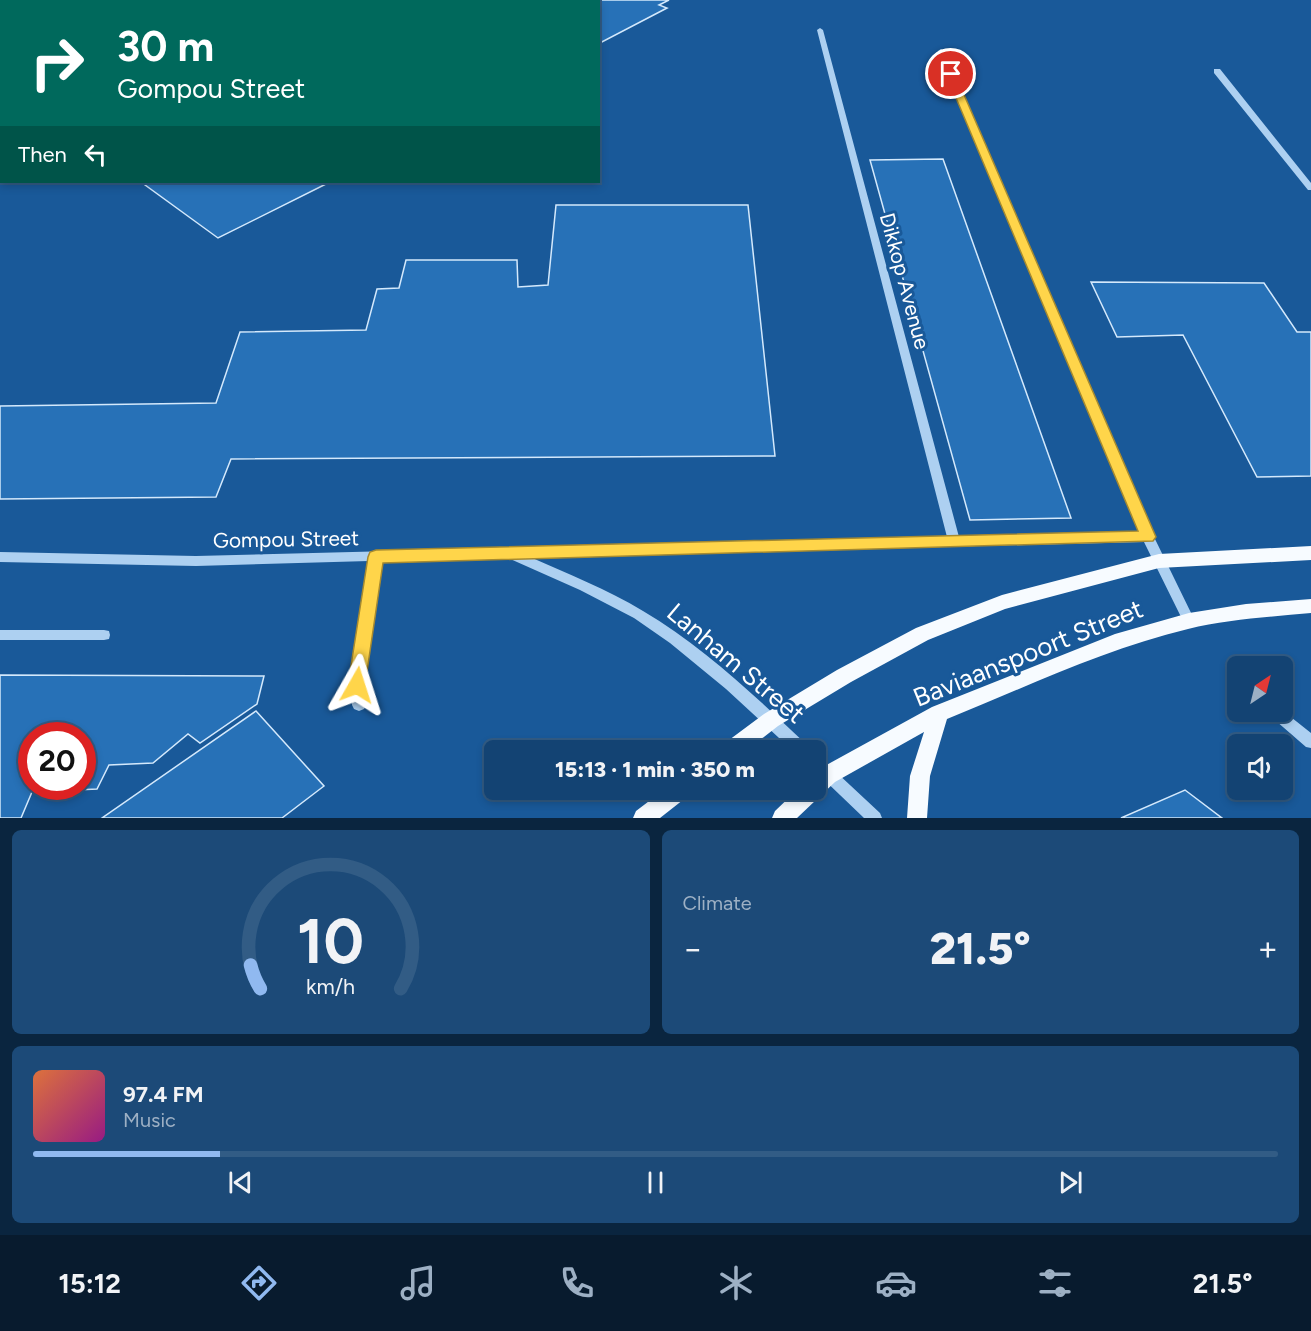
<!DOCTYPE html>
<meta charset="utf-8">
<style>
:root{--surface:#134373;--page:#1c4a78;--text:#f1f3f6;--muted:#9db0c4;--line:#325c85;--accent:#90b9f0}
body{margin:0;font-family:Figtree,sans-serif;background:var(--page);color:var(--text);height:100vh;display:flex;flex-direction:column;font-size:22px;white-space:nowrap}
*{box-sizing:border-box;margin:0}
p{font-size:20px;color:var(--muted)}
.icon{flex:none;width:33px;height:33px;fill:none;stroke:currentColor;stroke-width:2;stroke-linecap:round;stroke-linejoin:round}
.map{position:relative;height:818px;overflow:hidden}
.drawer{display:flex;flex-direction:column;gap:12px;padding:12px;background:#0a253f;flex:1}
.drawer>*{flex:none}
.banner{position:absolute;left:0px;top:0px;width:600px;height:183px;box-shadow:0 3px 9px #0003,0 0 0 2px var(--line);background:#00695c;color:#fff;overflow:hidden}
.needle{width:39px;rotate:35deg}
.controls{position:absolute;left:1227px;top:656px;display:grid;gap:12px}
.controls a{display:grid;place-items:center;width:66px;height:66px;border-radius:9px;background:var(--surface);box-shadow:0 3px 9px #0003,0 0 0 2px var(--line);font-size:30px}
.speed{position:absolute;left:18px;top:722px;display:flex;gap:12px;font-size:30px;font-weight:700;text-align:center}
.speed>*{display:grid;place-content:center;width:78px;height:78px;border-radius:50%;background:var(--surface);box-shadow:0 3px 9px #0003,0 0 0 2px var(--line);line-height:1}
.speed .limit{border:9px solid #d22;background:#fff;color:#111}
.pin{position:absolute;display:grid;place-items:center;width:51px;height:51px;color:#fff;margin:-26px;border:3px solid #fff;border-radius:50%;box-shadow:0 2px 6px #0007}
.me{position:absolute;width:66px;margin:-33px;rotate:6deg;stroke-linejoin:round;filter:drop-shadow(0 0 4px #0008)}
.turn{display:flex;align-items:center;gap:21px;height:126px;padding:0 18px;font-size:27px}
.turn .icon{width:78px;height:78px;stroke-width:2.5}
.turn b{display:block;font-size:42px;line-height:51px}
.then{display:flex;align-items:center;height:57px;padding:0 18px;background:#0003;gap:12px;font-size:22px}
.big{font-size:45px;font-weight:800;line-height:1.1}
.drawer .tile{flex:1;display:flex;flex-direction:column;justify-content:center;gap:9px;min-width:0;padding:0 21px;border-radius:9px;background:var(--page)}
.drawer .dial{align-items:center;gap:0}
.dial svg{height:156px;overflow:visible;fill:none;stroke:var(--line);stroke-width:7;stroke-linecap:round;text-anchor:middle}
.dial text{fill:var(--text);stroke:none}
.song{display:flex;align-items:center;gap:18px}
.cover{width:72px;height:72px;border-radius:9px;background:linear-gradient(135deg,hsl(20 70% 55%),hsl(310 70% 35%))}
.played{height:6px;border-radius:3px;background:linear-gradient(90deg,var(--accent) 15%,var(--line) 15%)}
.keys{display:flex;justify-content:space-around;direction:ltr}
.heat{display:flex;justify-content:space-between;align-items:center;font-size:33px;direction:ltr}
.drawer .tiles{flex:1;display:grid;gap:12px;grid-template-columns:1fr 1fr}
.tile:last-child{grid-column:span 2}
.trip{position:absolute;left:484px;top:740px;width:342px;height:60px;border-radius:9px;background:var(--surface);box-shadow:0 3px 9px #0003,0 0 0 2px var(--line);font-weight:800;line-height:60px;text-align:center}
.tab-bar{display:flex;height:96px;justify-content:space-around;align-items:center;background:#081b2e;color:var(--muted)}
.tab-bar .icon{width:42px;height:42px}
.tab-bar .active{color:var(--accent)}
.tab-bar b{font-size:27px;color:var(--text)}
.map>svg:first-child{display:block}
.building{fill:#2771b7;stroke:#d4e9fc;stroke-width:1.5;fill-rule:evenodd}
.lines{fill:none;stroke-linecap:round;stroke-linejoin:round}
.minor{fill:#add0f1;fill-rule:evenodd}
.major{fill:#f7fbff;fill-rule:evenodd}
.highway{fill:#fff;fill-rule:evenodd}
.route{fill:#ffd54a;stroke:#a68a30;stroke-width:1.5}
.labels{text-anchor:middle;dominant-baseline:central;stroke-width:6;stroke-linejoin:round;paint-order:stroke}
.street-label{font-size:21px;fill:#fff;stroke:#195999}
.near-street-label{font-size:26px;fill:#fff;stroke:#195999}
</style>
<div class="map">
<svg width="1311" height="818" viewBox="0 0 1311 818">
<rect width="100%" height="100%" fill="#195999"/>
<!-- building -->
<path class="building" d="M483 0H669L659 5 667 8 598 44V2H479Z
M943 159 1071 518 970 520 870 160Z
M141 182H330L218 238Z
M556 205H748L775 456 231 459 216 497 0 499V406L216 403 240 332 366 330 377 289 399 288 406 260H517L518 287 548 285Z
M1091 282 1264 283 1297 332H1311V476L1257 477 1183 335 1117 337Z
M0 675 264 676 257 704 200 743 188 734 153 763 109 765 97 789 32 792 21 818H0ZM32 735H82V786H32Z
M256 711 324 786 282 818H102Z
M1185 790 1222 818H1121Z"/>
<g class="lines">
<!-- minor -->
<path class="minor" d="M820 28 823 30 959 537 1140 533 938 51 941 49 944 51 1154 537 1195 621 1193 625 1189 626 1185 625 1144 542 530 557C568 574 607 589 643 611 704 647 756 697 807 745L809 750H792L726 689 670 643 634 618 580 590 508 558 381 561 365 667 366 705 364 709 359 711 354 709 352 705 351 667 369 561 196 566 0 562V552L196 556 947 537 817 30Z
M1214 69H1220L1311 183V190H1308L1214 73Z
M0 159H2V164H0Z
M0 630H104L109 631 110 635 109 639 104 640H0Z
M1282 710 1311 733V748L1306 747 1269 715 1267 711Z
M816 756 821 758 880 813 882 818H864L816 772Z"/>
<!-- major -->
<path class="major" d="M1311 546V560L1159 568 1005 609 928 640 851 682 778 726 747 750H722L725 743 764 714 837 670 916 628 1002 595 1159 554Z
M1311 599V613C1270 617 1228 619 1188 629 1105 649 1026 687 947 719L930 776 927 818H907L910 776 924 732 835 782 797 818H772L775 811 798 789H816V773L821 768 932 707 1115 634 1189 613 1246 604Z
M665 789H691L688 796 660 818H633L636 811Z"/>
<!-- highway -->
<path class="highway" d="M7 0H25L6 2Z
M53 0H70L52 2Z
M180 0H197L179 2Z
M248 0H264L247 2Z
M0 11H2V17H0Z
M0 38H2V46H0Z
M0 61H2V69H0Z"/>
</g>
<!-- route -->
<path class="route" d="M947 72 955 74 1156 537 1153 541 383 563 365 685 363 691 357 693 350 691 348 685 368 557 370 552 376 550 1138 531 946 74Z"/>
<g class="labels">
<!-- street labels -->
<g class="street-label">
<text transform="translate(905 281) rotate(75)">Dikkop Avenue</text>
<text transform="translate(286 539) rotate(-1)">Gompou Street</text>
</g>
<!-- near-street labels -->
<g class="near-street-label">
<text transform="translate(1028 653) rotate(-22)">Baviaanspoort Street</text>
<text transform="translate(736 663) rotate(40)">Lanham Street</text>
</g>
</g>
</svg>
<div class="controls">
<a><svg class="needle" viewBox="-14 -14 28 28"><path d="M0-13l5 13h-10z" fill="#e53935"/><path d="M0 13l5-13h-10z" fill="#9db0c4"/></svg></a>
<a><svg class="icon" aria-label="sound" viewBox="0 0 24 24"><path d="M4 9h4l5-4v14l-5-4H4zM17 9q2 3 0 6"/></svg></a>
</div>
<div class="speed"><div class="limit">20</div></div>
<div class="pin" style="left:951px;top:74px;background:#d93025"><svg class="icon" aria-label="arrive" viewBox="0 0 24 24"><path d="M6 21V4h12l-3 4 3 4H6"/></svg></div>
<svg class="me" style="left:357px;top:685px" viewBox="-20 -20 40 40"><path d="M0-17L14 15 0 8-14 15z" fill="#ffd54a" stroke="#fff" stroke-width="4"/></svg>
<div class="trip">15:13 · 1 min · 350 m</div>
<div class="banner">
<div class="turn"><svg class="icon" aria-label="right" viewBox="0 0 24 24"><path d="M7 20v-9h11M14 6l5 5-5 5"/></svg><div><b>30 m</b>Gompou Street</div></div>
<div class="then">Then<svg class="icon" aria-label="left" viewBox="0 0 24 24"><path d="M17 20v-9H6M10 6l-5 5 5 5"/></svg></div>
</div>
</div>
<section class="drawer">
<div class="tiles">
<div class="tile dial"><svg viewBox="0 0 100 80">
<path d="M14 69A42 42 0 1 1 86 69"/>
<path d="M14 69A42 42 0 0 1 9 57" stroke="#90b9f0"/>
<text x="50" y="56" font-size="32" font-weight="700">10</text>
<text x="50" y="72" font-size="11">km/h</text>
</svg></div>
<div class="tile"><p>Climate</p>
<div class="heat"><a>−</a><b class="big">21.5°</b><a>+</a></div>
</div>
<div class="tile">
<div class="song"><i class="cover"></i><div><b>97.4 FM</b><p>Music</p></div></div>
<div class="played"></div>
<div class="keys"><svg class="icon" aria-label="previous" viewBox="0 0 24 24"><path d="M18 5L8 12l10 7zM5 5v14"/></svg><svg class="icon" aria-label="pause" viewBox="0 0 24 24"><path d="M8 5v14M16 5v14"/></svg><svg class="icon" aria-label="next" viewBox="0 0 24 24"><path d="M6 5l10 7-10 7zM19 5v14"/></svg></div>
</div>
</div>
</section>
<nav class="tab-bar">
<b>15:12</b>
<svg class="icon active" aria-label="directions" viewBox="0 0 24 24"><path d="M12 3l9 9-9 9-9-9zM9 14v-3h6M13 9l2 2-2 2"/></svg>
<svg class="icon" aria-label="music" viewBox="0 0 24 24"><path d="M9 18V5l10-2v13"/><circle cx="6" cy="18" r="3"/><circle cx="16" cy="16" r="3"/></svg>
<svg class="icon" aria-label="phone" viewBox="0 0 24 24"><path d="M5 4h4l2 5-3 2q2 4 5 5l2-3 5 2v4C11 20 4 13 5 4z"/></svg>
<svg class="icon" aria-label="climate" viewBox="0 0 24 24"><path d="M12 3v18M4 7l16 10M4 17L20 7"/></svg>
<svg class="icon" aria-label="car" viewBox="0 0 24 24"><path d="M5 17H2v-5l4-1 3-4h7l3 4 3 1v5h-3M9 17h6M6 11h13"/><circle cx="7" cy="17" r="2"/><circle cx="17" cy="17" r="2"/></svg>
<svg class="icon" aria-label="filters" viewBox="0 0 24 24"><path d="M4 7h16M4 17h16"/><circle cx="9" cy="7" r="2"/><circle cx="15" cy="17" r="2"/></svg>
<b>21.5°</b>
</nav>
